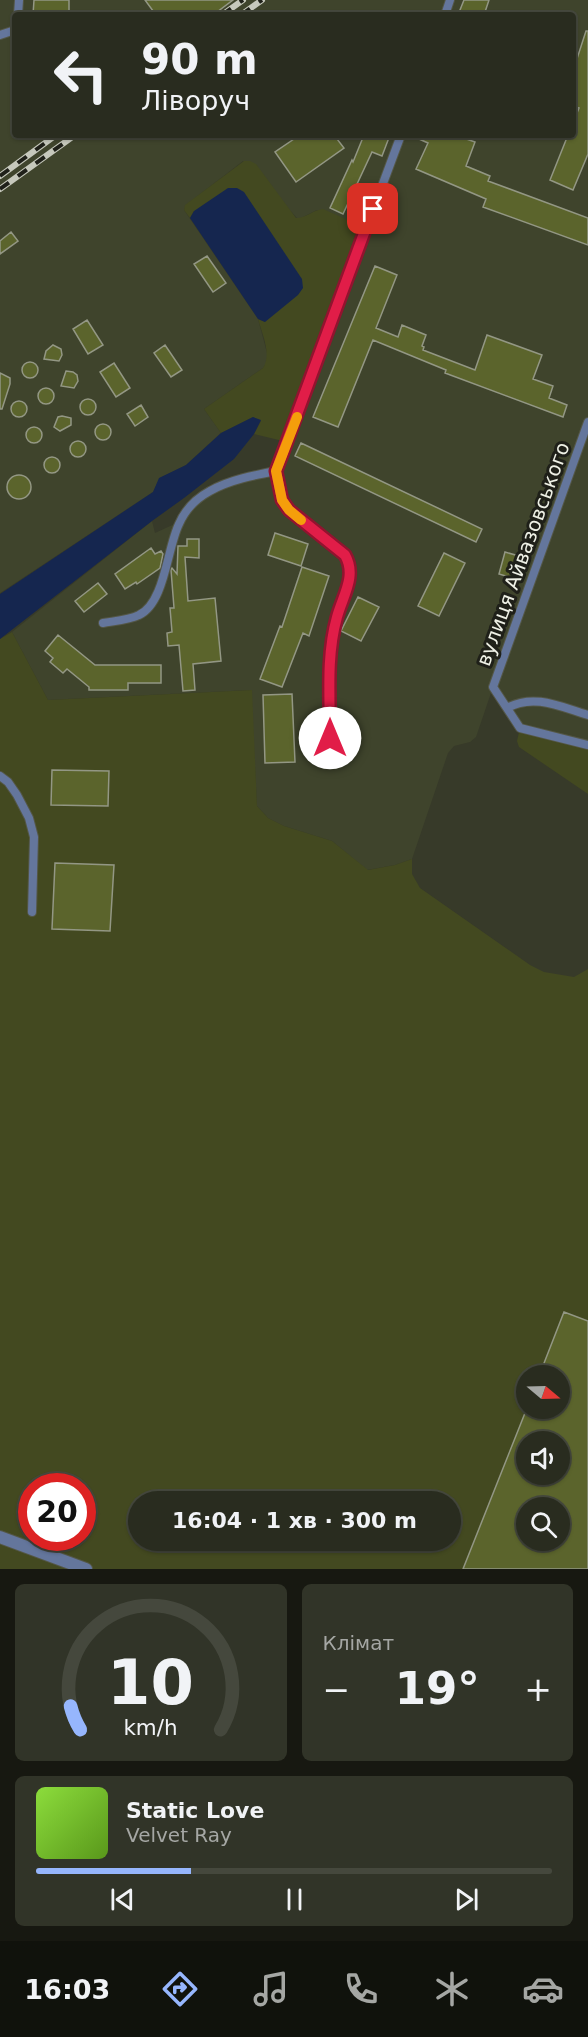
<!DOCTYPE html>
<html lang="uk">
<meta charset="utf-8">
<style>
:root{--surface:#292c1f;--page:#313428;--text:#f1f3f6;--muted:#a5a7a4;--line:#45483d;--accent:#96b6fd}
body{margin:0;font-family:"DejaVu Sans",sans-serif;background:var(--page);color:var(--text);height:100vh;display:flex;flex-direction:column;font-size:22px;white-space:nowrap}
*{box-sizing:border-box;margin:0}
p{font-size:20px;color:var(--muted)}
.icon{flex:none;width:33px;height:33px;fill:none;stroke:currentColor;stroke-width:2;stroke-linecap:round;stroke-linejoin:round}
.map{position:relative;height:1569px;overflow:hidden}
.details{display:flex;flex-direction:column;gap:15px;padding:15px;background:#171811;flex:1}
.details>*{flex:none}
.hud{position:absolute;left:12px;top:12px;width:564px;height:126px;border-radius:6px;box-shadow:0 2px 4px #0004,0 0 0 2px var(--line);background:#292c1f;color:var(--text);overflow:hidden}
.needle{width:39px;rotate:109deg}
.buttons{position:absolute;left:516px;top:1365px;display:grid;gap:12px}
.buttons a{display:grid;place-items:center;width:54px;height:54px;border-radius:50%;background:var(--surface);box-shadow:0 2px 4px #0004,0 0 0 2px var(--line);font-size:30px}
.speed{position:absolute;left:18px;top:1473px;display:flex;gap:12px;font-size:30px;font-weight:700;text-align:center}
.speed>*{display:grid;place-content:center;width:78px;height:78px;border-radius:50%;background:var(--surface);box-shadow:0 2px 4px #0004,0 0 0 2px var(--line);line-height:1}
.speed .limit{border:9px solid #d22;background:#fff;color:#111}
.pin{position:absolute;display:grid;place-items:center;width:51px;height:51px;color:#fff;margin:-26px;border-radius:12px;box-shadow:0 3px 9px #0006}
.me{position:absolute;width:66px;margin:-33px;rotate:0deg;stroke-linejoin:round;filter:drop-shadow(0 0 4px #0008)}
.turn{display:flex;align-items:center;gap:21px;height:126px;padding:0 30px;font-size:27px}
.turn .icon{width:78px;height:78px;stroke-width:2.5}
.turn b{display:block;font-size:42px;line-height:51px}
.big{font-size:45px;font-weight:600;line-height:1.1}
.details .tile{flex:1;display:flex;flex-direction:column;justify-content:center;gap:9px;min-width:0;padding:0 21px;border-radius:9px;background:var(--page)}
.details .dial{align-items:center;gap:0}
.dial svg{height:156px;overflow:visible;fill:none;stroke:var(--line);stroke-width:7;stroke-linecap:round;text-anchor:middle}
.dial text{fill:var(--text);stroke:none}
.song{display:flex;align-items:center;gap:18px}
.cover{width:72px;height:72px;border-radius:9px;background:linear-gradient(135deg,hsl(90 70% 55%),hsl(90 70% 35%))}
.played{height:6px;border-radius:3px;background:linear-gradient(90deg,var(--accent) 30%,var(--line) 30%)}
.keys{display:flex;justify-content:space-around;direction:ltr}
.heat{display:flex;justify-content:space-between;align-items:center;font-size:33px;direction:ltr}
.details .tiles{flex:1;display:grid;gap:15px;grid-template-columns:1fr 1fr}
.tile:last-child{grid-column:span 2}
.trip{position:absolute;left:128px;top:1491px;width:333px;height:60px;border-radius:30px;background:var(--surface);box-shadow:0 2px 4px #0004,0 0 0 2px var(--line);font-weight:600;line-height:60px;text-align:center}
.tabs{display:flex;height:96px;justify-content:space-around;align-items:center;background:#10120c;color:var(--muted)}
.tabs .icon{width:42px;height:42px}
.tabs .active{color:var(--accent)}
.tabs b{font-size:27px;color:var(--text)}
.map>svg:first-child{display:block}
.built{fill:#3f442c;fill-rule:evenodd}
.green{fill:#434920;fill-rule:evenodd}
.water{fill:#15264f}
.building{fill:#5b642c;stroke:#939784;stroke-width:1.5;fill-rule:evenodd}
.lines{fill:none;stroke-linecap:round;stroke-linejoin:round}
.lane-casing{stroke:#545747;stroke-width:10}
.street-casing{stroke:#545747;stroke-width:14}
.lane{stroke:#64769c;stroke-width:8}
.street{stroke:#64769c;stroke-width:12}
.rail-casing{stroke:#c6c8bc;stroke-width:6}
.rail{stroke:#1f2019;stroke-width:4;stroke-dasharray:11;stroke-linecap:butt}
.route-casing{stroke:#92132f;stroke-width:15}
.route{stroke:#e11d48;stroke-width:10}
.slow{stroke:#f59e0b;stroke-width:10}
.labels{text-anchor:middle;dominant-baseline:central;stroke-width:6;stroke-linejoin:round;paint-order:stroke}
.street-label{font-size:20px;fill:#eef0e5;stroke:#1f2019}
</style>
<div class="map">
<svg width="588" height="1569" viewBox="0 0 588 1569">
<rect width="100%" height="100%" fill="#373a29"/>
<!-- built -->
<path class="built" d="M0 0H588V745L520 728 493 687 476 737 470 742 454 746 448 753 412 859 395 865 367 870 332 841 284 826 268 818 257 806 251 690 48 700 12 632 152 521 155 533 179 522 210 491 276 471 366 228 317 210 301 218H297L243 161 186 205 184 210 258 319 267 353V362L263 368 204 409 221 433 186 465 160 478 153 492 0 593ZM15 15H573V135H15Z"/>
<!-- green -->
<path class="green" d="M244 161H250L256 164 296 218C306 218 313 210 323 209L366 228 287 442 254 434 261 421 253 417 221 433 204 409 263 368C272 354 262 334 258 319L265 322 194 211 190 218 184 210 185 205Z
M12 632 48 700 252 690 257 806 268 818 284 826 332 841 368 870 395 865 412 859V874L420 888 530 965 544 972 574 977 588 969V1569H0V639ZM526 1376H560V1408H526ZM526 1442H560V1474H526ZM32 1486H82V1538H32ZM138 1502H450V1540H138ZM526 1508H560V1540H526Z
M520 728 588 745V794L519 747 517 741Z"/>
<!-- water -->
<path class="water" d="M228 188H237L244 192 302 279 303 288 298 295 265 322 258 319 190 218 194 211Z
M253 417 261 420 254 434 234 459 184 498 152 521 0 639V594L153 492 159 478 186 465 221 433Z"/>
<!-- building -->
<path class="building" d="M34 0H69V15H33Z
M145 0H233L213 15H156Z
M464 0H489L484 15H458Z
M586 31H588V154L573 190 550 180 568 135H573V123L579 108 573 106V71Z
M300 135H334L344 148 296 182 275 152Z
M364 135H390L382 156 372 152 343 214 330 208 352 160 353 162Z
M410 135H455L475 142 466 166 490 176 488 181 588 218V245L483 207 486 199 416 169 428 143Z
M11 232 18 241 0 254V241Z
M207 256 226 283 213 292 194 264Z
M375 266 397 275 376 328 398 337 402 325 426 335 422 346 424 347 423 350 475 370 487 335 542 355 533 379 553 386 549 398 567 405 563 417 445 373 446 370 373 340 338 427 313 417Z
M87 320 103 345 88 354 73 329Z
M53 345 61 349 62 355 59 361 44 359 46 351Z
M165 345 182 370 171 377 154 353Z
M22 370a8 8 0 1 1 16 0a8 8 0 1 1-16 0Z
M114 363 130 388 116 397 100 372Z
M66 371 73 372 77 375 78 381 74 388 61 386Z
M0 373 10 378V384L2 409H0Z
M38 396a8 8 0 1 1 16 0a8 8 0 1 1-16 0Z
M80 407a8 8 0 1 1 16 0a8 8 0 1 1-16 0Z
M11 409a8 8 0 1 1 16 0a8 8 0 1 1-16 0Z
M141 405 148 417 135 426 127 414Z
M62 416 71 418V425L60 431 54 427 58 417Z
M95 432a8 8 0 1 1 16 0a8 8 0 1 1-16 0Z
M26 435a8 8 0 1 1 16 0a8 8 0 1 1-16 0Z
M70 449a8 8 0 1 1 16 0a8 8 0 1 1-16 0Z
M301 443 482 529 476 542 295 456Z
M44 465a8 8 0 1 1 16 0a8 8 0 1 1-16 0Z
M7 487a12 12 0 1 1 24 0a12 12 0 1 1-24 0Z
M275 533 308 544 301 566 268 555Z
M187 539H199V558L185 557 188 601 215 598 221 661 193 664 195 690 183 691 179 645 168 646 167 633 172 632 170 608H174L171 570 172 568 177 574 178 546H187Z
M151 548 155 554 161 551 163 554 160 568 137 584 136 582 125 589 115 574Z
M505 552 526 558 519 580 499 574Z
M444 553 465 563 439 616 418 606Z
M302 567 329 576 309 636 303 633 282 687 260 679 280 626 282 627Z
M98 583 107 594 84 612 75 601Z
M358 597 379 607 361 641 341 631Z
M58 635 95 665H161V683H128V690H89V687L67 669 63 673 50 662 53 658 45 651Z
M292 694 295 762 265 763 263 695Z
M52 770 109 771 108 806 51 805Z
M55 863 114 865 110 931 52 929Z
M564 1312 588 1321V1569H463L527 1408H560V1376H539ZM526 1442H560V1474H526ZM526 1508H560V1540H526Z"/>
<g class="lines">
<!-- lane casing -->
<g class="lane-casing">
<path id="lane" d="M18 15 19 0
M445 15 450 0
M0 35 15 30
M588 422 493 687 520 728 588 745
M103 623C114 621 129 620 139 615 165 603 167 548 179 524 185 510 197 498 210 491 229 480 255 475 276 471
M507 708C534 693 561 707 588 715
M330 738C330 698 326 656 337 617 343 596 358 576 345 555L289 510 282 500 276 471 401 135
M0 776 8 782 17 795 29 818 34 837 32 912"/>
</g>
<!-- street casing -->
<g class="street-casing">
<path id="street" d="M0 1537 86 1569"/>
</g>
<!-- lane -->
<use href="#lane" class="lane"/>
<!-- street -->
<use href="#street" class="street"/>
<!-- rail casing -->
<g class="rail-casing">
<path id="rail" d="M222 15 243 0
M241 15 262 0
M0 176 56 135
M0 189 75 135"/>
</g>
<!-- rail -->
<use href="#rail" class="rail"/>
</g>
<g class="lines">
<!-- route casing -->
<g class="route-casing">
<path id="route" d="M330 738C330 698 326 656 337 617 343 595 357 576 345 555L289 510 282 500 276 471 373 209"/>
</g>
<!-- route -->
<use href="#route" class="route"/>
<!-- slow -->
<path class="slow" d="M297 417 276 471 282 500 289 510 301 520"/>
</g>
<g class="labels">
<!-- street labels -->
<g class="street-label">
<text transform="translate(523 554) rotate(-70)">вулиця Айвазовського</text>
</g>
</g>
</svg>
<div class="buttons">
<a><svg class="needle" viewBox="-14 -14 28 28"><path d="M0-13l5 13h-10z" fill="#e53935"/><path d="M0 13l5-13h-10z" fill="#a5a7a4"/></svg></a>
<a><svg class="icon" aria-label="sound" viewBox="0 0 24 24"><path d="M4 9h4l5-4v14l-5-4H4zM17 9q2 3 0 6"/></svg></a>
<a><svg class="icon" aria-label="search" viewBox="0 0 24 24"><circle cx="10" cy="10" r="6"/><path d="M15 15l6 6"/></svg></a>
</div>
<div class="speed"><div class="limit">20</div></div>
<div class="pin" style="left:373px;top:209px;background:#d93025"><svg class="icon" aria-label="arrive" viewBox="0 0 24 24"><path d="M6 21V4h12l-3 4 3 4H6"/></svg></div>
<svg class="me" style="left:330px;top:738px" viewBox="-20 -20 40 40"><circle r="19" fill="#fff"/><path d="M0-13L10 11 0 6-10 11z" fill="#e11d48"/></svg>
<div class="trip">16:04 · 1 хв · 300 m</div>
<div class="hud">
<div class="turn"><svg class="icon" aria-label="left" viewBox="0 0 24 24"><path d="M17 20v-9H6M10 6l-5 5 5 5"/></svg><div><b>90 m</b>Ліворуч</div></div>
</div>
</div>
<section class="details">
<div class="tiles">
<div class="tile dial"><svg viewBox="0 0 100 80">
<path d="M14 69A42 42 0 1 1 86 69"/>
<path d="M14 69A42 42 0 0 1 9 57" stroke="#96b6fd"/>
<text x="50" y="56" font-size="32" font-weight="700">10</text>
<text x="50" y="72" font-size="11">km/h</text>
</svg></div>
<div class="tile"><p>Клімат</p>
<div class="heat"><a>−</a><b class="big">19°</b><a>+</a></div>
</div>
<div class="tile">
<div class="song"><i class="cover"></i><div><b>Static Love</b><p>Velvet Ray</p></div></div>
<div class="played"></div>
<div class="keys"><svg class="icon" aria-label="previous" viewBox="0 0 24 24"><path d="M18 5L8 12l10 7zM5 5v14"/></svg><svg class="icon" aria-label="pause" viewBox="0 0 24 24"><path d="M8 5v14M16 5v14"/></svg><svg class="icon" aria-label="next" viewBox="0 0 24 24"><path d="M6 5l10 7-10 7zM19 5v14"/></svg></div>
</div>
</div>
</section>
<nav class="tabs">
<b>16:03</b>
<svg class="icon active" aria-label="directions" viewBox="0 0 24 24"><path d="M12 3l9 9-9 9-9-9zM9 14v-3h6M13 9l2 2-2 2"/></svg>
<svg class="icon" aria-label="music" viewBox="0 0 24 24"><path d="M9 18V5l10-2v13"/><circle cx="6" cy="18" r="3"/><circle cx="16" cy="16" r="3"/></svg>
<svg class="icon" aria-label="phone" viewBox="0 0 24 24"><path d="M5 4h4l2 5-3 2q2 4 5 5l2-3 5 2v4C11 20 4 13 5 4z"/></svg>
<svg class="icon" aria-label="climate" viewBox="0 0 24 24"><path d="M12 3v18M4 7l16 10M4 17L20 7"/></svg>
<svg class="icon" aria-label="car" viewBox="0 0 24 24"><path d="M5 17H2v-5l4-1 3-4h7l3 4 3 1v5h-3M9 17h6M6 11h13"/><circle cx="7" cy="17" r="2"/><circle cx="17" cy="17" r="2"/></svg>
</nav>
